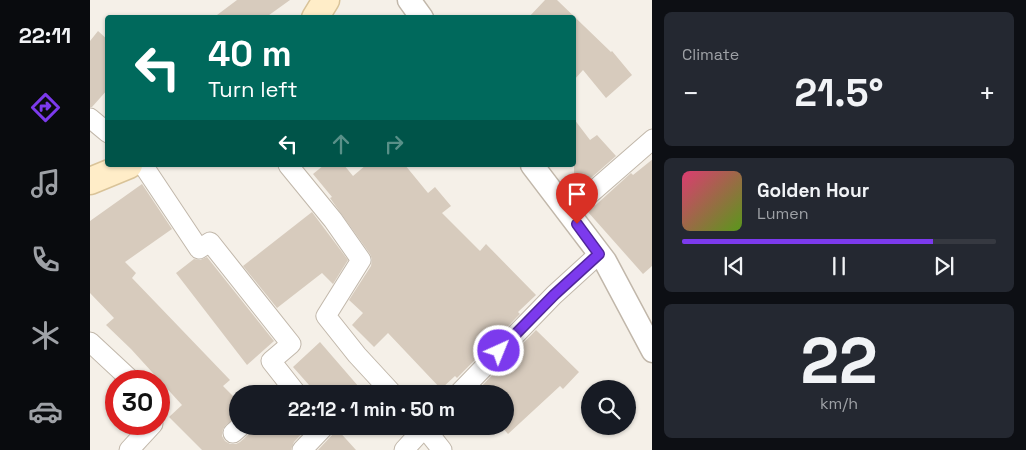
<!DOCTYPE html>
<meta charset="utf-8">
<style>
:root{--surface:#171b24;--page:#242831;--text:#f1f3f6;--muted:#9ea1a6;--line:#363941;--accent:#7c3aed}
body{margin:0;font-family:"Space Grotesk",sans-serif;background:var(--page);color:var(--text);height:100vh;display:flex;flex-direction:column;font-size:19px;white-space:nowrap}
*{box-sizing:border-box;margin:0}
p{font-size:16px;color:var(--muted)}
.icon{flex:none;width:28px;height:28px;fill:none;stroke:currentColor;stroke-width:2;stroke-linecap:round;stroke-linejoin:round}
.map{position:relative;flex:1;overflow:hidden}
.details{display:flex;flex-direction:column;gap:12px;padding:12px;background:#0d0f14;width:374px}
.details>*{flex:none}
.hud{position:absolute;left:15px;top:15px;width:471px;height:152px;border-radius:5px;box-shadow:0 1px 4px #0004;background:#00695c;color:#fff;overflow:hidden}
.controls{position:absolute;left:491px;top:380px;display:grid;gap:10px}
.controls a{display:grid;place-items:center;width:55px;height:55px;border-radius:50%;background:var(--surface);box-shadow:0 1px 4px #0004;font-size:25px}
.speed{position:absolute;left:15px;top:370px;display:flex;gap:10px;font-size:25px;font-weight:700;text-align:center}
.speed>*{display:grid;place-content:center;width:65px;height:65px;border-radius:50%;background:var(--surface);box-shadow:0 1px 4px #0004;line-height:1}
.speed .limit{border:8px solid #d22;background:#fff;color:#111}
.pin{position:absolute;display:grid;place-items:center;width:42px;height:42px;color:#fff;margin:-51px -21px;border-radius:50% 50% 50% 0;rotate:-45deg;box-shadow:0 0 5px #0007}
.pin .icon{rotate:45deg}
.me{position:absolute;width:55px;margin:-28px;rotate:44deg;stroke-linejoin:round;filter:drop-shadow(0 0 4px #0008)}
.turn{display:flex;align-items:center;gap:18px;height:105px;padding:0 20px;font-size:22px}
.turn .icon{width:65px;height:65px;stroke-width:2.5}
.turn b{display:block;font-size:35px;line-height:42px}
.lanes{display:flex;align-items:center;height:48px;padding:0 20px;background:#0003;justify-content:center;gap:25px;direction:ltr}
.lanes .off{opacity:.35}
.big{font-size:38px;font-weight:700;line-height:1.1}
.details .tile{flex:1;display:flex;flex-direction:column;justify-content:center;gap:8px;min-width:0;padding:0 18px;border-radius:8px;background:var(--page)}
.details .dial{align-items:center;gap:0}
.dial b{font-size:65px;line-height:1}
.song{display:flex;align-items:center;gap:15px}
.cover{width:60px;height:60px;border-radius:8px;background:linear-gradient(135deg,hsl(340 70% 55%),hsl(90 70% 35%))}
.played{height:5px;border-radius:2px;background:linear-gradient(90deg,var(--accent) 80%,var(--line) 80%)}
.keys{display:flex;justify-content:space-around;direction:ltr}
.heat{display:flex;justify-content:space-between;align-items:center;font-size:28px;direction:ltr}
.trip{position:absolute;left:139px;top:385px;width:285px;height:50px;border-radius:25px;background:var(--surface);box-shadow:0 1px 4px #0004;font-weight:700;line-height:50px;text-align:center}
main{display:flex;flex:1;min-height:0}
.tabs{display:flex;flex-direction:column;width:90px;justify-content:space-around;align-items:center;background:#090b0e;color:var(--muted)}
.tabs .icon{width:35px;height:35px}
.tabs .selected{color:var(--accent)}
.tabs b{font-size:22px;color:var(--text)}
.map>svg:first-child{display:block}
.building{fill:#d7cbbd}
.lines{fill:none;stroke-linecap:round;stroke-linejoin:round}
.minor-casing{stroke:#c1b7aa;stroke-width:21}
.tertiary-casing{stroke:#c1b7aa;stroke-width:25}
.secondary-casing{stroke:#d9c398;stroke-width:29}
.minor{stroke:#fff;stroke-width:19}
.tertiary{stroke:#fff;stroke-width:22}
.secondary{stroke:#ffedc8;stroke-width:26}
.route-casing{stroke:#51269a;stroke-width:12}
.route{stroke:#7c3aed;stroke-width:9}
</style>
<main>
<nav class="tabs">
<b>22:11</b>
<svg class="icon selected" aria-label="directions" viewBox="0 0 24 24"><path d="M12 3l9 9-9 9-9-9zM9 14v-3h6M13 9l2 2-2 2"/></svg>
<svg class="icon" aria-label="music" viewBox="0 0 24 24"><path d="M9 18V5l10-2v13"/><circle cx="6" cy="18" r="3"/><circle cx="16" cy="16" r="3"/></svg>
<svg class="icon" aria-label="phone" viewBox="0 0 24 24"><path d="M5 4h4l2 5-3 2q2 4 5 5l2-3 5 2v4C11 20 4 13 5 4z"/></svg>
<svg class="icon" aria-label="climate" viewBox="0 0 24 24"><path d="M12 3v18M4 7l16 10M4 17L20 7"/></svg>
<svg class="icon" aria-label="car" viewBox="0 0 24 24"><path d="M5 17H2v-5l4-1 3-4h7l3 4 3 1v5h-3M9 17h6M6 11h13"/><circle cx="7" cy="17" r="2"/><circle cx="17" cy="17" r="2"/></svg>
</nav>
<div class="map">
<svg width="563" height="450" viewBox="0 0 563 450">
<rect width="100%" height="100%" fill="#f5f0e8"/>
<!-- building -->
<path class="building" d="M147 0H200L175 18H123Z
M455 0H467L521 52 522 51 542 75 516 98 493 70 484 80V18H438Z
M8 31 18 40V89L2 107H0V41Z
M484 119 500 140 507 135 526 156 493 185 484 174Z
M563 159V265L553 274 498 212 541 173 543 175Z
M234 165H254L263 176 276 165H315L338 193 345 187 361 206 352 213 390 251 396 244 446 295 428 312 430 314 367 378 365 376 351 389 298 333 284 347 262 325 273 313 259 300 281 266 282 259 280 254 240 198 242 197 223 174Z
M52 184 82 229 35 262 46 273 42 278 140 380 133 386 148 401V416L136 425 133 429 132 436 135 441 140 444H146L150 442 159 434 162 426H219L204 442 201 450H112L79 417 92 405 41 349 16 325 24 318 0 293V221Z
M222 212 258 260 243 284 232 273 187 308 153 266Z
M117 257 184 341 157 365 86 273 104 259 110 260Z
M446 330 489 372 473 389 470 386 418 434 411 426H415V394H384Z
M230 342 275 394H227L203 367Z
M246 428 266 450H228L243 434Z"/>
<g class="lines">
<!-- minor casing -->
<g class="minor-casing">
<path id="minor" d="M0 118 18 133
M53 165 109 249 120 242 201 344 181 361 207 394
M198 165 243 220 271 260 236 316 267 355 303 394
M478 213 563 139
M0 342 42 381
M368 394 464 295 509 254
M333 426 352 450
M143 433 151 426
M39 450 63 424
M212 450 235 426
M314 450 336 426"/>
</g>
<!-- tertiary casing -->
<g class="tertiary-casing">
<path id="tertiary" d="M319 0 332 18
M442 165 515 261 563 351"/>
</g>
<!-- secondary casing -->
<g class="secondary-casing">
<path id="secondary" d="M225 18 236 0
M0 181 39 165"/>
</g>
<!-- minor -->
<use href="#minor" class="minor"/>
<!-- tertiary -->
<use href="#tertiary" class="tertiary"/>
<!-- secondary -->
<use href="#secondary" class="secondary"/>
</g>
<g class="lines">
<!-- route casing -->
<g class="route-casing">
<path id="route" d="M409 351 464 295 509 254 487 224"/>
</g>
<!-- route -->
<use href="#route" class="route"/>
</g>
</svg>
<div class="controls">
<a><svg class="icon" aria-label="search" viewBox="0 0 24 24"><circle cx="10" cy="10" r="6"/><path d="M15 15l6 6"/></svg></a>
</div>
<div class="speed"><div class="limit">30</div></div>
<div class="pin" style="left:487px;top:224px;background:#d93025"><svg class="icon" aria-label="arrive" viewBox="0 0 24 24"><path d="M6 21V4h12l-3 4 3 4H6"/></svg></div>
<svg class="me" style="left:409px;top:351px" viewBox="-20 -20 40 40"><circle r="17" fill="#7c3aed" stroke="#fff" stroke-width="3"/><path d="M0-11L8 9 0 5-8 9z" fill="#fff"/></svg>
<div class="trip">22:12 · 1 min · 50 m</div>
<div class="hud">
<div class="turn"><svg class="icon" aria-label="left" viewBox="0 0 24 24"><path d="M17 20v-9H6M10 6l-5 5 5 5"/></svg><div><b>40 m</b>Turn left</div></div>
<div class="lanes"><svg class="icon" aria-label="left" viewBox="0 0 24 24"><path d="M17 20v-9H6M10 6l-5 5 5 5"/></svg><svg class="icon off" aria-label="ahead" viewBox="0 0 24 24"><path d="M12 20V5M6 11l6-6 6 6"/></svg><svg class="icon off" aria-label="right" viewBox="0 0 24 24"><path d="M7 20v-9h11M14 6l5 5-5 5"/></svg></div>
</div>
</div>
<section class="details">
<div class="tile"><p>Climate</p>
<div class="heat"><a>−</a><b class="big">21.5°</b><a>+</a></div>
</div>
<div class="tile">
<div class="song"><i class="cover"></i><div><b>Golden Hour</b><p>Lumen</p></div></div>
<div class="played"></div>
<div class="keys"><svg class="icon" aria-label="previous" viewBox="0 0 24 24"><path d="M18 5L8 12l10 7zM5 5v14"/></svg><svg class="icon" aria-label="pause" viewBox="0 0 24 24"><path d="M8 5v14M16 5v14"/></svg><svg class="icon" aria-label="next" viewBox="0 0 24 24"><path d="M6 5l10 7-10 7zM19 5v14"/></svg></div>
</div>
<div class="tile dial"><b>22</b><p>km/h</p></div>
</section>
</main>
